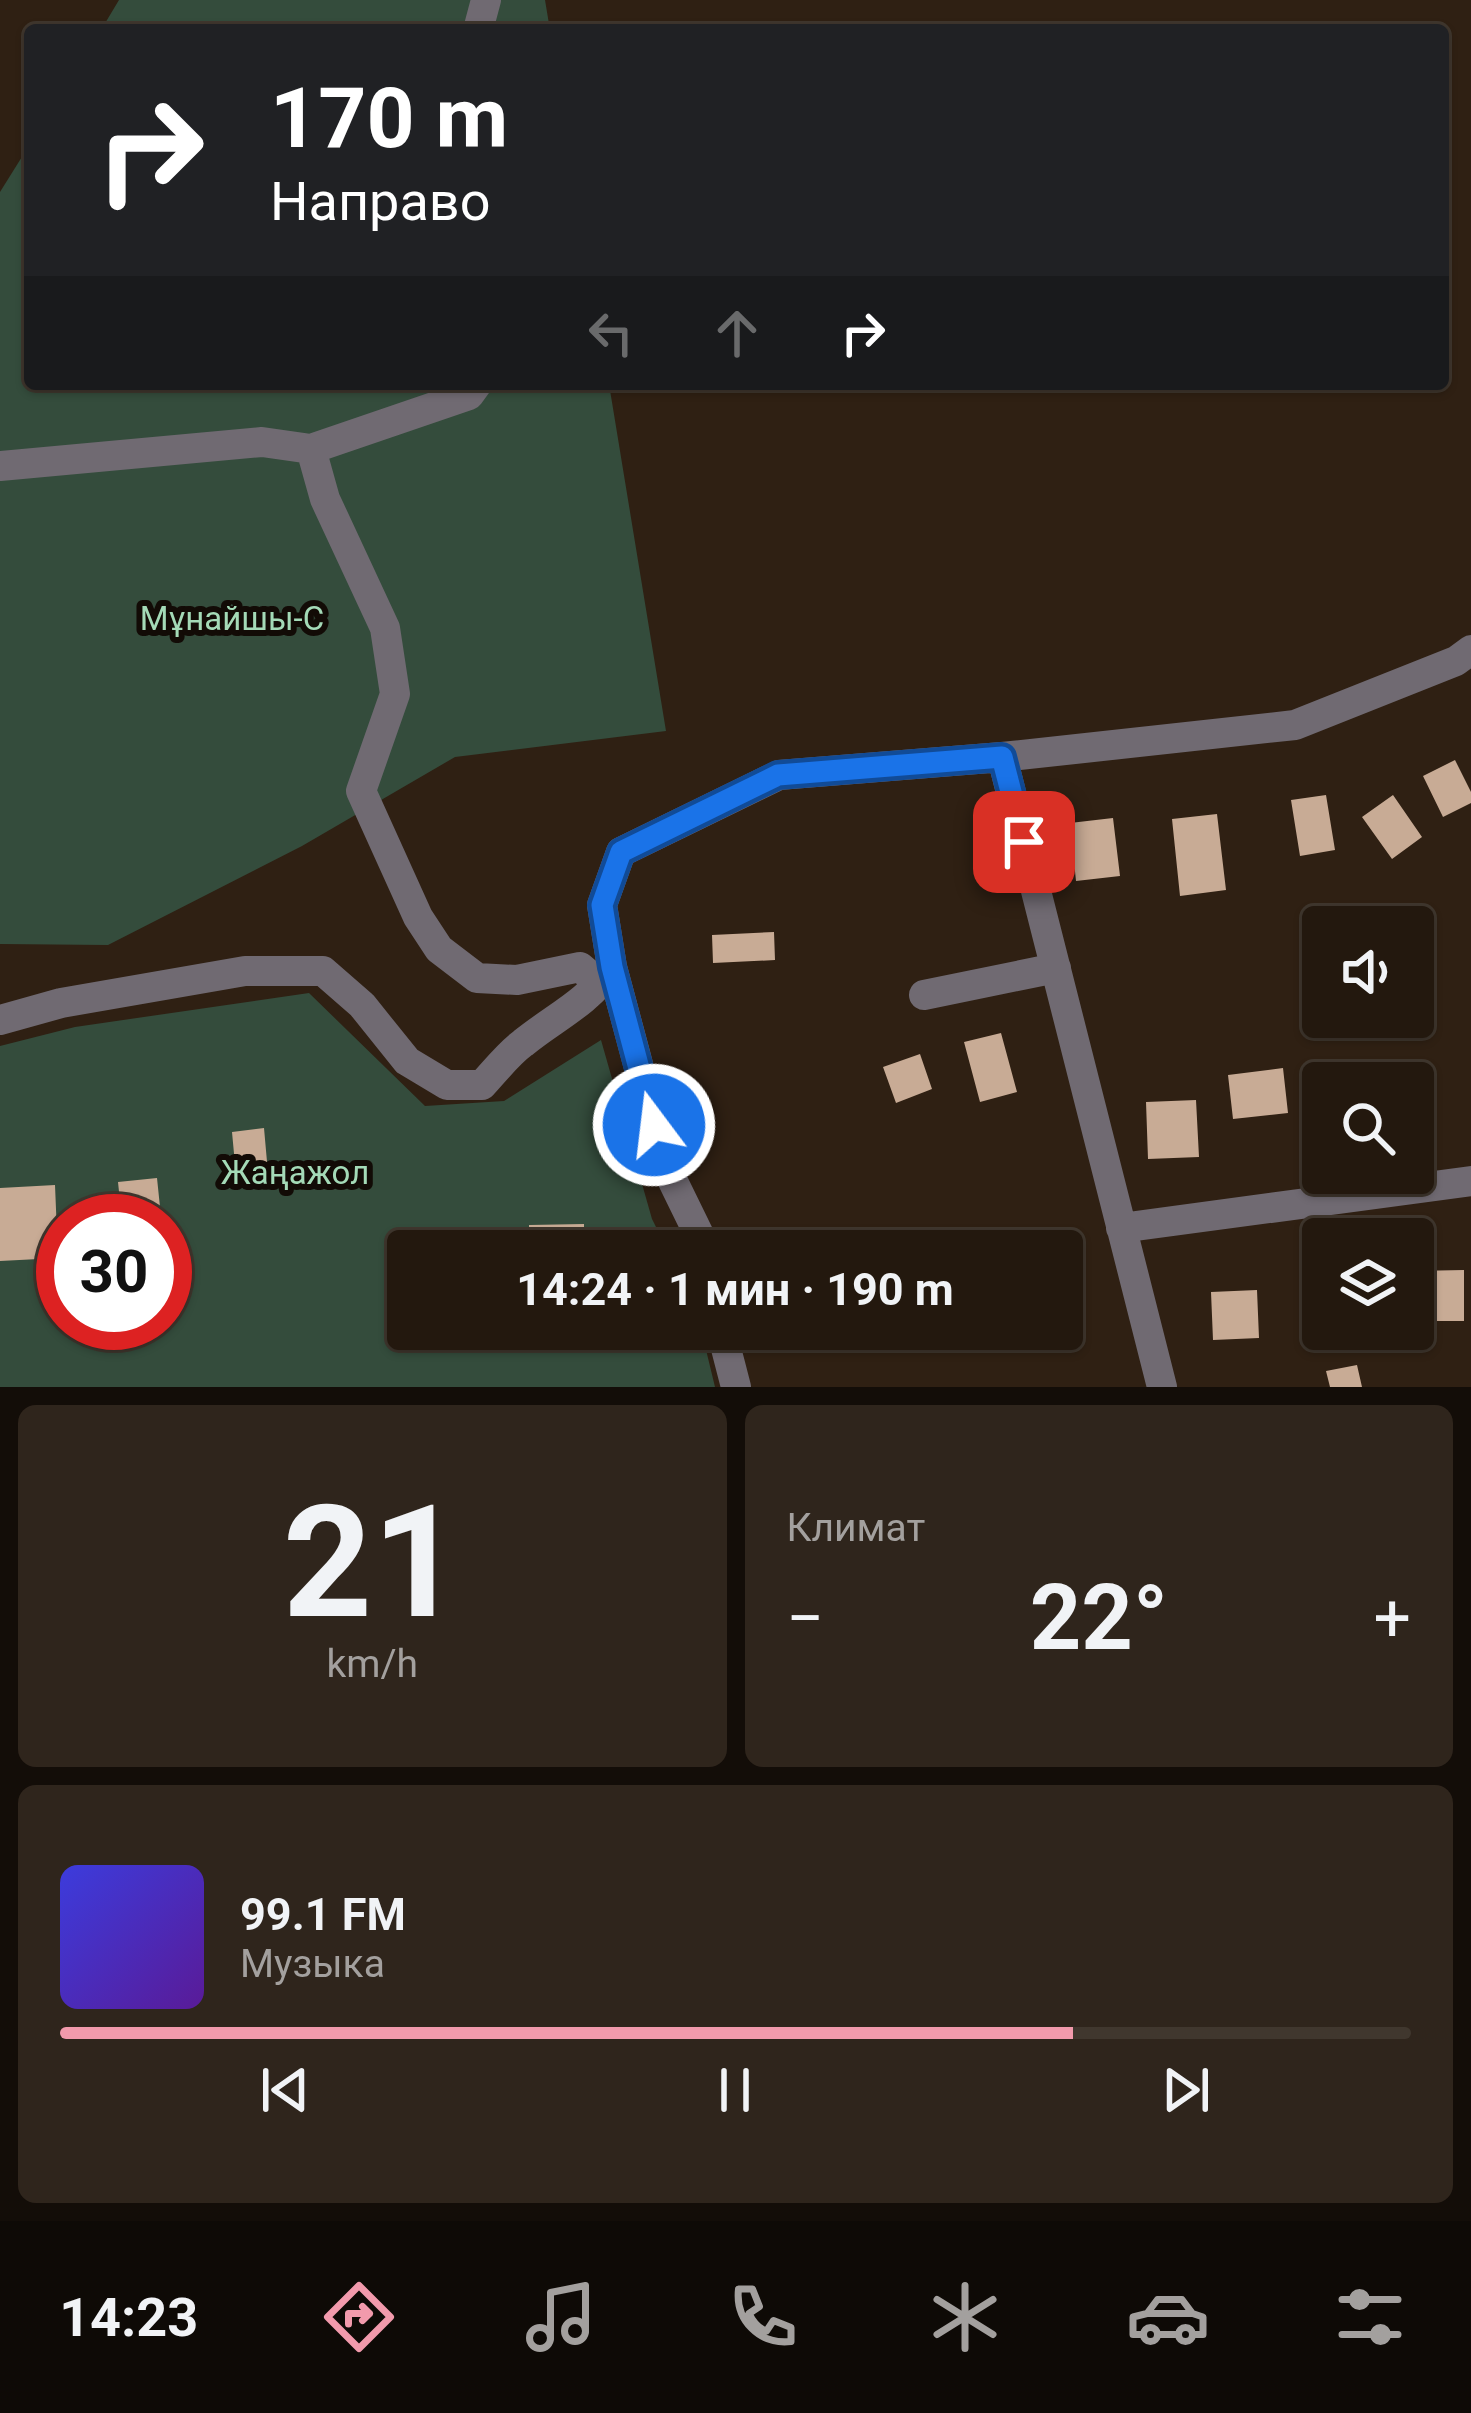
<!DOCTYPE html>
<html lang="ru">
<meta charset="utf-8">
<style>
:root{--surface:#23180e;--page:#2f251c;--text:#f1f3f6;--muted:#a3a09e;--line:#40372e;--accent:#f29aac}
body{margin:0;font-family:Roboto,sans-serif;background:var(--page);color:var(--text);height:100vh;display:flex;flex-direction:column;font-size:45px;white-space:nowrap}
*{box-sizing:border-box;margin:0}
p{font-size:39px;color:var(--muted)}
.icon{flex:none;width:66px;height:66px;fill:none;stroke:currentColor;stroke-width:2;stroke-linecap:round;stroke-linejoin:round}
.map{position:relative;height:1387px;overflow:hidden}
.side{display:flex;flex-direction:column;gap:18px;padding:18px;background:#130d08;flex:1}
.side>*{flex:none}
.top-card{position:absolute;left:24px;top:24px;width:1425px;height:366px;border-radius:12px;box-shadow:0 3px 9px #0004,0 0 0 3px var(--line);background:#202124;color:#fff;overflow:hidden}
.controls{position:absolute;left:1302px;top:906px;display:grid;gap:24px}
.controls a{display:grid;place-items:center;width:132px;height:132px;border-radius:12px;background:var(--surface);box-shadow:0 3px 9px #0004,0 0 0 3px var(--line);font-size:60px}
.speed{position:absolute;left:36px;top:1194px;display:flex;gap:24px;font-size:60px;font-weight:700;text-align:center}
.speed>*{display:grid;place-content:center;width:156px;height:156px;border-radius:50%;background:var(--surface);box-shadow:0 3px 9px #0004,0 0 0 3px var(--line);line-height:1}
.speed .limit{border:18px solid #d22;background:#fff;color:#111}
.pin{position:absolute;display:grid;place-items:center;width:102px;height:102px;color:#fff;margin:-51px;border-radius:24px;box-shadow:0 6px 18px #0006}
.me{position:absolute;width:132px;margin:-66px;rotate:345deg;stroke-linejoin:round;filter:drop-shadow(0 0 9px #0008)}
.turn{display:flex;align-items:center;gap:42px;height:252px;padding:0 48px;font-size:54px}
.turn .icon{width:156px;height:156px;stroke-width:2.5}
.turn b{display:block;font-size:84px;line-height:102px}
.lanes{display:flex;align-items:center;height:114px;padding:0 48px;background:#0003;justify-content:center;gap:60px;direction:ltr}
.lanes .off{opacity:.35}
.big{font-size:90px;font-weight:700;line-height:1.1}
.side .tile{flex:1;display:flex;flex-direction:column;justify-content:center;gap:18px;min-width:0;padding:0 42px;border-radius:18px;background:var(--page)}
.side .dial{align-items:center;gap:0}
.dial b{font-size:156px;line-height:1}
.song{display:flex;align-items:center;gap:36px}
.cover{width:144px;height:144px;border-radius:18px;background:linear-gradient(135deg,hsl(240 70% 55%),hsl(270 70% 35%))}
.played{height:12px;border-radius:6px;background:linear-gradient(90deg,var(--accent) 75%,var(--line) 75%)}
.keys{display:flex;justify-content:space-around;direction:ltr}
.heat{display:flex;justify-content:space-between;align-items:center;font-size:66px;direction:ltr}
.side .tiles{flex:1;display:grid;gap:18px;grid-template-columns:1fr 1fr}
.tile:last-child{grid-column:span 2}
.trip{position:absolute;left:387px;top:1230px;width:696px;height:120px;border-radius:12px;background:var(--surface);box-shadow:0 3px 9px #0004,0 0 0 3px var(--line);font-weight:700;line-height:120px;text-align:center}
.tab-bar{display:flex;height:192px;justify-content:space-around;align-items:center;background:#0e0a06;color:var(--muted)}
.tab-bar .icon{width:84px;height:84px}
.tab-bar .on{color:var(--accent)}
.tab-bar b{font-size:54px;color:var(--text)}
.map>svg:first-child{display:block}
.green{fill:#344c3c;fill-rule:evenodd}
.building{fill:#c8ab95}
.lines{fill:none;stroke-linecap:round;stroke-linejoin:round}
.minor{stroke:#706a72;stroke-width:30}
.route-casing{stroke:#114b97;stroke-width:30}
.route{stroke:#1a73e8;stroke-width:21}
.labels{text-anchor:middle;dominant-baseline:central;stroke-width:12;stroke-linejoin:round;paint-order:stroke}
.park-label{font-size:33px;fill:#a4dab7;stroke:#120b06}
</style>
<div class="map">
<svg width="1471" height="1387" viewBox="0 0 1471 1387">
<rect width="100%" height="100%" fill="#2f2013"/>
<!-- green -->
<path class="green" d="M119 0H545L550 30H101Z
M30 144V384H609L666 731 455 757 302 846 108 945 0 944V192Z
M309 993 425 1106 504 1101 601 1040 652 1219 668 1251H408V1329H701L715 1387H0V1046L75 1027ZM63 1221H165V1323H63Z"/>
<!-- building -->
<path class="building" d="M1455 760 1471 792V803L1443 817 1423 776Z
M1326 795 1335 850 1300 856 1291 800Z
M1393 795 1422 837 1392 859 1362 817Z
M1217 814 1226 890 1180 896 1172 819Z
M1113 818 1120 876 1076 881 1070 823Z
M774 932 775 960 713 963 712 935Z
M1001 1033 1017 1092 980 1102 964 1042Z
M920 1054 932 1089 896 1103 883 1067Z
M1283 1068 1288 1113 1233 1119 1228 1075Z
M1196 1100 1199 1157 1148 1159 1146 1102Z
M264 1128 268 1173 236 1175 232 1132Z
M157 1178 160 1207 121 1211 118 1182Z
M55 1185 58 1258 0 1261V1188Z
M584 1224V1251H529V1225Z
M1464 1270V1321H1413V1271Z
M1257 1290 1259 1338 1213 1340 1211 1292Z
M1357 1365 1362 1387H1330L1326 1371Z"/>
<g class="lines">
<!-- minor -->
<path class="minor" d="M478 30 486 0
M311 449 325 499 385 628 395 694 361 791 418 917 439 949 477 978 517 980 580 967 600 984
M0 466 262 442 311 449 469 395 477 384
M1002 757 1162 1387
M924 995 1056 968
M0 1020 61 1003 245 971H323L362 1005 407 1061 447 1085H482C495 1071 508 1054 523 1043 555 1017 586 1004 611 969
M1121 1228 1471 1181
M707 1251 665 1165 612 967 602 905 621 852 779 775 1002 757 1295 725 1456 661 1471 650
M721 1329 736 1387"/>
</g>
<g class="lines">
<!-- route casing -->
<g class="route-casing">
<path id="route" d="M654 1125 612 967 602 905 621 852 778 775 1002 757 1024 842"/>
</g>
<!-- route -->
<use href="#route" class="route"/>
</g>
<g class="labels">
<!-- park labels -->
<g class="park-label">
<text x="232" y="618">Мұнайшы-С</text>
<text x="295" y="1172">Жаңажол</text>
</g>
</g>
</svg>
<div class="controls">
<a><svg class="icon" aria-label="sound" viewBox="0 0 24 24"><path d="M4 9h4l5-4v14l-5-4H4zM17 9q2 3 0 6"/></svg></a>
<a><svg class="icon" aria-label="search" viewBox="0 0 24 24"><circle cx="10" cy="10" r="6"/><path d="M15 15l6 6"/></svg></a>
<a><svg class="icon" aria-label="layers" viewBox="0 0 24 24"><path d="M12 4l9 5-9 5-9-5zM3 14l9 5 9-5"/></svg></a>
</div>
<div class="speed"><div class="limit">30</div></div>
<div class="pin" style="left:1024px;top:842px;background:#d93025"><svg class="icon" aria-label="arrive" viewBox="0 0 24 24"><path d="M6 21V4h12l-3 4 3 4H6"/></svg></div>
<svg class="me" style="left:654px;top:1125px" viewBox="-20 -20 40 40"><circle r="17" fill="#1a73e8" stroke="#fff" stroke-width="3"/><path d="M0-11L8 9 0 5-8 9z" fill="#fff"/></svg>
<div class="trip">14:24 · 1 мин · 190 m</div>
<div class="top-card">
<div class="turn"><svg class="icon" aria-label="right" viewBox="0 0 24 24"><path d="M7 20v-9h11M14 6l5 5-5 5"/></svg><div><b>170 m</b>Направо</div></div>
<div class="lanes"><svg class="icon off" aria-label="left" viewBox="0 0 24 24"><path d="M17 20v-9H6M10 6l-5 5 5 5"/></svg><svg class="icon off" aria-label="ahead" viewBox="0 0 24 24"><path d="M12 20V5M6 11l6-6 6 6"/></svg><svg class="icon" aria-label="right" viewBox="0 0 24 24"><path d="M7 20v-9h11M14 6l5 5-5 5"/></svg></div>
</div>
</div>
<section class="side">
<div class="tiles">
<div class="tile dial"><b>21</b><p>km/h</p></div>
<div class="tile"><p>Климат</p>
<div class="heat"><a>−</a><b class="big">22°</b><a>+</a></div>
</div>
<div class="tile">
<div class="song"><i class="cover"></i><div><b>99.1 FM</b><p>Музыка</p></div></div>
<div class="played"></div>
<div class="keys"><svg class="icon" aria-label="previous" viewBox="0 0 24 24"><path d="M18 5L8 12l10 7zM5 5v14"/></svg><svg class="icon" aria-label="pause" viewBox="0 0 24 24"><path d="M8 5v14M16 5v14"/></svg><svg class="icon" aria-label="next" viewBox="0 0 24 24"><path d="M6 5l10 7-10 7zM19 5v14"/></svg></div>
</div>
</div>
</section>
<nav class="tab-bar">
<b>14:23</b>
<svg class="icon on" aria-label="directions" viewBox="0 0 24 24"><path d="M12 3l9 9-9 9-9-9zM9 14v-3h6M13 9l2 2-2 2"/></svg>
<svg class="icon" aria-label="music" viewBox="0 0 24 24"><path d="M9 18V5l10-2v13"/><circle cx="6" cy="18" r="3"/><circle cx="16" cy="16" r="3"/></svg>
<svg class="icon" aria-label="phone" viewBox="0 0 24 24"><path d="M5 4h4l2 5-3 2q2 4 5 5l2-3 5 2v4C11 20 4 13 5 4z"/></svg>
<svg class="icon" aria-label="climate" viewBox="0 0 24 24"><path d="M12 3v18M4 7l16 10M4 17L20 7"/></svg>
<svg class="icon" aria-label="car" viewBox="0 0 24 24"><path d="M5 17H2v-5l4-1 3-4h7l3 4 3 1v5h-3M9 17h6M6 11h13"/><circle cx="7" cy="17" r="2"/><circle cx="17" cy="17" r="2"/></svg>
<svg class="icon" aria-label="filters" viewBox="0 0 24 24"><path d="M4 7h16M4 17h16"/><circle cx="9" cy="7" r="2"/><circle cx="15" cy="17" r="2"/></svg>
</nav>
